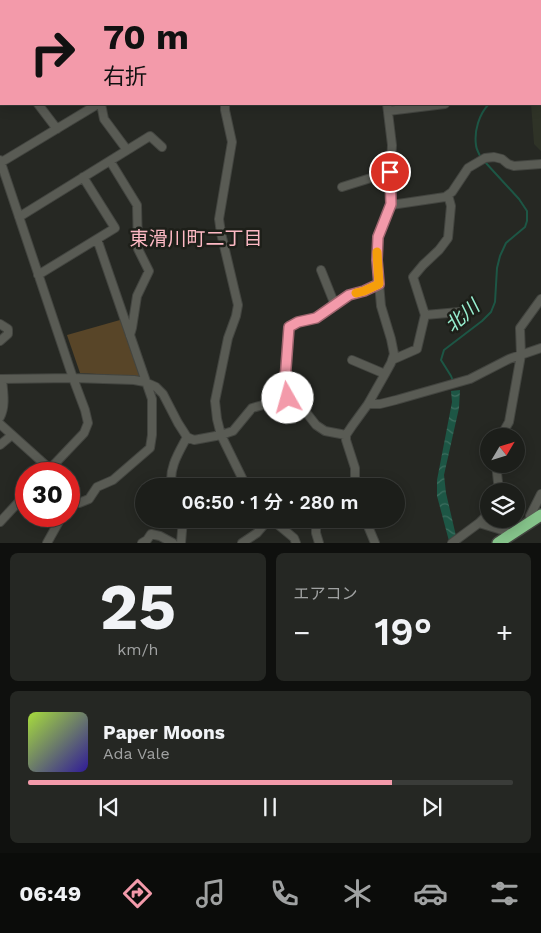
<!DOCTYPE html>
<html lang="ja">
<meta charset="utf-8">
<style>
:root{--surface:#1c1e1a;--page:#252723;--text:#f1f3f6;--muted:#a0a2a2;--line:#3a3c39;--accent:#f39aaa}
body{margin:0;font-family:"Work Sans","Noto Sans JP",sans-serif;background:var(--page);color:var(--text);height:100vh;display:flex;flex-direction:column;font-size:19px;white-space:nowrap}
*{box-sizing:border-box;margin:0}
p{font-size:16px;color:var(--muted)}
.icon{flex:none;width:28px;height:28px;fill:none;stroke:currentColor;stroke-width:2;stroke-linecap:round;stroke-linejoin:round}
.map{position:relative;height:543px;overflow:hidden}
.drawer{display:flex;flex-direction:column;gap:10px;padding:10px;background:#0f100e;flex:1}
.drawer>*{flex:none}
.guide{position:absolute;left:0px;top:0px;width:541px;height:105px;box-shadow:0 2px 12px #0003,0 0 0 1px var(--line);background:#f39aaa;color:#111;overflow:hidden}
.needle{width:32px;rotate:52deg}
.controls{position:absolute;left:480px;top:428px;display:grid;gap:10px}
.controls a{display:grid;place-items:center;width:45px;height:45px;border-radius:50%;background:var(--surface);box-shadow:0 2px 12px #0003,0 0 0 1px var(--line);font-size:25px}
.speed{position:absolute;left:15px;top:462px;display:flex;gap:10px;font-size:25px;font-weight:700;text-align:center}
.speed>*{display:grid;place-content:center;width:65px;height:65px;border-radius:50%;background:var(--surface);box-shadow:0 2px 12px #0003,0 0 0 1px var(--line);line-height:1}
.speed .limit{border:8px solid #d22;background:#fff;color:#111}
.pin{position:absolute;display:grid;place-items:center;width:42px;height:42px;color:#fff;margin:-21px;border:2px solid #fff;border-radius:50%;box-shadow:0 1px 5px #0007}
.me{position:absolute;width:55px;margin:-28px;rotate:353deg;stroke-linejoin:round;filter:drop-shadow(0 0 4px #0008)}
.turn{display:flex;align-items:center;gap:18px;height:105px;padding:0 20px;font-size:22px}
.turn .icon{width:65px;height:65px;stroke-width:2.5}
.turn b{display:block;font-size:35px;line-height:42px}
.big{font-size:38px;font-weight:600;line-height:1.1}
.drawer .tile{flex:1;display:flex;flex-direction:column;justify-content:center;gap:8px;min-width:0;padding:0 18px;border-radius:8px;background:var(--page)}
.drawer .dial{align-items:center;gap:0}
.dial b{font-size:65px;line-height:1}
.song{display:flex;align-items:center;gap:15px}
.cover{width:60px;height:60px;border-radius:8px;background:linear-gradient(135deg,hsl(80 70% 55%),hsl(250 70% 35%))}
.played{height:5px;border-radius:2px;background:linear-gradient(90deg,var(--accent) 75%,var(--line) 75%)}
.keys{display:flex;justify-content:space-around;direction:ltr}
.heat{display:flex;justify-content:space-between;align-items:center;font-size:28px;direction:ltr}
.drawer .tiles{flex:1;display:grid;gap:10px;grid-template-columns:1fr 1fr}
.tile:last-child{grid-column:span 2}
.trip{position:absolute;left:135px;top:478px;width:270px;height:50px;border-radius:25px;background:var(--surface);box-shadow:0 2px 12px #0003,0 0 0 1px var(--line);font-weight:600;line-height:50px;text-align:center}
.tabs{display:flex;height:80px;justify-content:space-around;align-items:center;background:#0b0c0a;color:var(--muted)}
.tabs .icon{width:35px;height:35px}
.tabs .active{color:var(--accent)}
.tabs b{font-size:22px;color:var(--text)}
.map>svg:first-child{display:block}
.built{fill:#2f3327}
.park{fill:#584528}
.water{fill:url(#water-waves)}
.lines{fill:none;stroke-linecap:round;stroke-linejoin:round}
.stream{stroke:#1d5645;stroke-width:2}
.minor-casing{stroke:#434540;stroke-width:10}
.highway-casing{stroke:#434540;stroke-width:14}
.minor{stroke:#595b54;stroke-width:8}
.highway{stroke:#85c38a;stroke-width:11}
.route-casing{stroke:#9e646e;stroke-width:12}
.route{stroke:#f39aaa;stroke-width:9}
.slow{stroke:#f59e0b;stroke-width:9}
.labels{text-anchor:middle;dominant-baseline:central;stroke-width:5;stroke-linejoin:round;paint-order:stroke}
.neighbourhood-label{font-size:19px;fill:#fdb9c4;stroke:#1d1f19}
.water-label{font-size:19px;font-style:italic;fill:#98f0d1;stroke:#1d1f19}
</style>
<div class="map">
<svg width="541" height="543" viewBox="0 0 541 543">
<defs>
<pattern id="water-waves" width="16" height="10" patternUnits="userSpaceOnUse" patternTransform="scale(1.25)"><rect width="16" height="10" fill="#1d5645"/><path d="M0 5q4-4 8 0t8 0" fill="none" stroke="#3d6e5f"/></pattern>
</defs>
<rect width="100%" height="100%" fill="#262823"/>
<!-- built -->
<path class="built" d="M541 38V151L534 144 531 104H540V40Z"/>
<!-- park -->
<path class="park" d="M120 320 144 377 80 373 67 335Z"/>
<!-- water -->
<path class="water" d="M460 390 459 408 444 475 446 493 456 536 449 541 437 496V480L452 402 451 391Z"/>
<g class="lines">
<!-- stream -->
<path class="stream" d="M540 31 541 29
M480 156C479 153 476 149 476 145 474 131 479 114 489 104
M453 381 451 376 441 360 444 350 482 321 491 312 495 302 497 268 500 256 506 243 525 227 527 221V211L519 199 485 162"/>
<!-- minor casing -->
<g class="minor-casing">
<path id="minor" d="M23 0 24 1
M296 0V1
M493 0 494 1
M73 1V0
M137 1 138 0
M228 1V0
M246 1 248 0
M375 1 376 0
M413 1H414
M502 1 504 0
M38 104 57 129
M101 104 104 119 127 150
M225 104V110L232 142 219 219 221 233 238 305 236 316 228 338 215 401 217 419 221 435 246 486
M388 111 445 104
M0 160 73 378 85 410 88 423 84 433 45 474
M110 161 137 205 138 249 149 271 137 296 132 328 130 335
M0 163 98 104
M342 187 390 172
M391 205 445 197 452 192 468 168 485 158 494 157 502 159 508 164 514 166 541 164
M19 217 150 136 162 147
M321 270 335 305
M38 275 115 228 83 177
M425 315 413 277 423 265 439 250 448 238 451 206 448 195
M0 324 8 329V334L0 341
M352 360 385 374
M392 360 417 349 425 315 459 312
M0 379 73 378 134 380 145 382 156 387 163 394 178 423 187 437 194 440 221 435 233 431 252 408 292 397 295 398 316 425 325 431 346 435
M288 398 285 381 289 327 298 322 316 318 349 295 364 291 379 283
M368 404H380L396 400 470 379 509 359 541 348
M0 417C6 406 3 391 2 379
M0 424 50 469
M501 436 509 422 521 355 520 328 541 299
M0 445 12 435
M496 464 499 491
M172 486C168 469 179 452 187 437
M355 486V468L346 440V435L352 426 368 404 385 374 391 363 394 354 391 339 381 306 377 260V237L391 205 390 181 392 145 387 104
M69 494 79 503 89 499 97 487 113 480 150 448 152 435V399L97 239
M489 513 479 523 505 531
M530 516 541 494
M271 519 294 538 296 543
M316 519V533L319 543
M365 519 375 543
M0 522 26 494
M47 543 62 516
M142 543 147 540 151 534 160 536 173 543
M181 543 183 519
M242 543 257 533 269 519
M452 543 479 523"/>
</g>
<!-- highway casing -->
<g class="highway-casing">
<path id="highway" d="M498 543 541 515"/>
</g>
<!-- minor -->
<use href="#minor" class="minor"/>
<!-- highway -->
<use href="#highway" class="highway"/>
</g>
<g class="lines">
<!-- route casing -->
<g class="route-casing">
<path id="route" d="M288 398 285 381 289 327 298 322 316 318 349 295 364 291 379 284 377 260 378 237 391 204 390 172"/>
</g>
<!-- route -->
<use href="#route" class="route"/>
<!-- slow -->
<path class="slow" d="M356 293 364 291 379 284 377 252"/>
</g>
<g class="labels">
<!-- neighbourhood labels -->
<g class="neighbourhood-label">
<text x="196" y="238">東滑川町二丁目</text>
</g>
<!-- water labels -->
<g class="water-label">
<text transform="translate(462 316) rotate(-41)">北川</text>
</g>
</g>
</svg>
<div class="controls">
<a><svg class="needle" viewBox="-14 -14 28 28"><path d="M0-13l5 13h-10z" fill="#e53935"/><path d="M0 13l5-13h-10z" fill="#a0a2a2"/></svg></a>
<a><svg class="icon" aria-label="layers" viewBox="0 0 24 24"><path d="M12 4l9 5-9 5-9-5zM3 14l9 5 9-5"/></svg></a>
</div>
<div class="speed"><div class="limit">30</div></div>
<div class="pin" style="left:390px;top:172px;background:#d93025"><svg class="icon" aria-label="arrive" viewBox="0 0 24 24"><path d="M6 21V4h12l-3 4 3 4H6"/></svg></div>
<svg class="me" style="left:288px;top:398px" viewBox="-20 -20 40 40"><circle r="19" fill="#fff"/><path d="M0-13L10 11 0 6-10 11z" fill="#f39aaa"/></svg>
<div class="trip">06:50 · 1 分 · 280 m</div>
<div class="guide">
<div class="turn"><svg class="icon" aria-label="right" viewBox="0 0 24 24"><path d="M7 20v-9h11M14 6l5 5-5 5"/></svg><div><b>70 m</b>右折</div></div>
</div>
</div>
<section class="drawer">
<div class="tiles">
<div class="tile dial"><b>25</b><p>km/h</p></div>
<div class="tile"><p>エアコン</p>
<div class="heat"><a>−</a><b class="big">19°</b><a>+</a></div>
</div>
<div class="tile">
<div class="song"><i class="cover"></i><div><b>Paper Moons</b><p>Ada Vale</p></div></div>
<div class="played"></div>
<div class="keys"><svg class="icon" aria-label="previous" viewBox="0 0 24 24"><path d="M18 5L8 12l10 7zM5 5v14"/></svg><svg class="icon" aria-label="pause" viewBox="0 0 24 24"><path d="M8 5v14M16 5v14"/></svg><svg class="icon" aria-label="next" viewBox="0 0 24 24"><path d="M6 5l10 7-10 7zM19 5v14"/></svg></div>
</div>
</div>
</section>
<nav class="tabs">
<b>06:49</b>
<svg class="icon active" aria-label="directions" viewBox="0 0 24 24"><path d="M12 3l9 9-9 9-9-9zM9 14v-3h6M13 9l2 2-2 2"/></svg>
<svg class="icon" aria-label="music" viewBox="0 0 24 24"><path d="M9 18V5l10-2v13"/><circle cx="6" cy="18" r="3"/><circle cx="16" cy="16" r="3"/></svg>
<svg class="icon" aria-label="phone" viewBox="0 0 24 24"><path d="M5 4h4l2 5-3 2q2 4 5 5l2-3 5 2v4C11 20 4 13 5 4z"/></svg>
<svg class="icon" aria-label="climate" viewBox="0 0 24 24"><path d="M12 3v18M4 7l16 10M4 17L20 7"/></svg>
<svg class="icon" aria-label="car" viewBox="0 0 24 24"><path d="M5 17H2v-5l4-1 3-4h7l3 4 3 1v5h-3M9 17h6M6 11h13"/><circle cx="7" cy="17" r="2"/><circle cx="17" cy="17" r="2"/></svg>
<svg class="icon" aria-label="filters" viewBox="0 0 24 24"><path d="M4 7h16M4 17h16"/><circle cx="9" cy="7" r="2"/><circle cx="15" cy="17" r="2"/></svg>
</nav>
